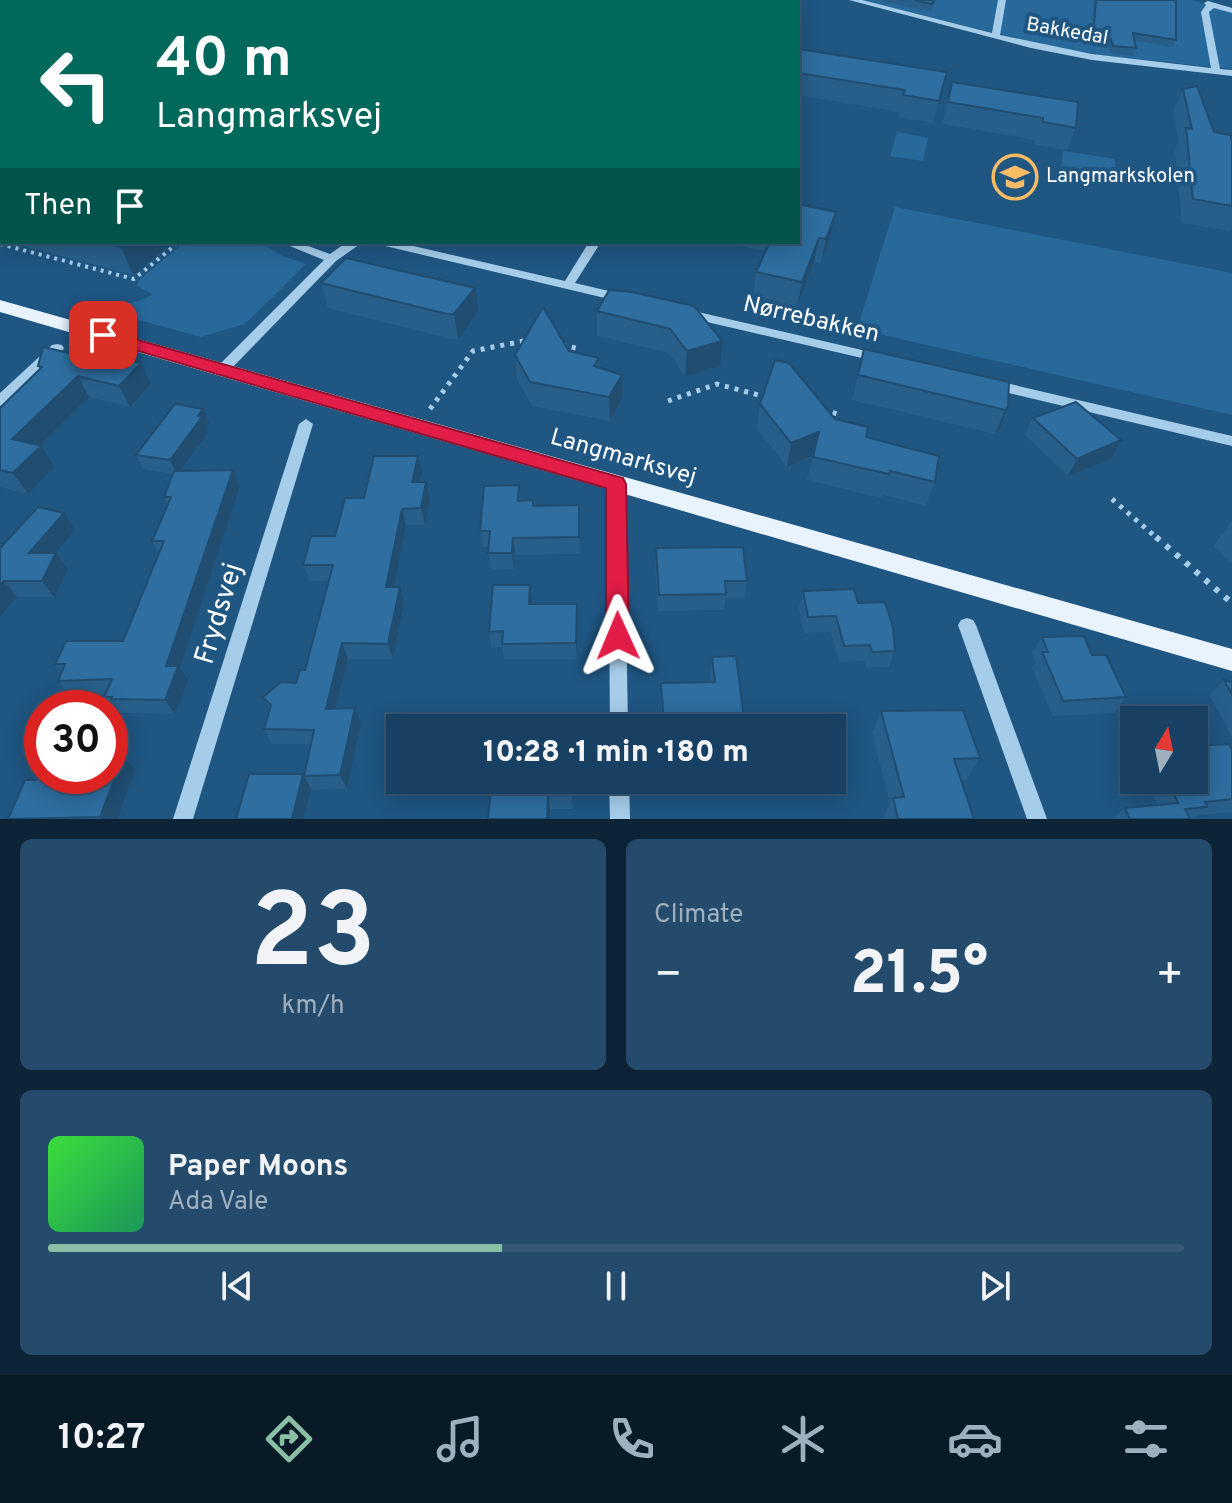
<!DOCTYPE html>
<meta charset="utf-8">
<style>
:root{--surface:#174062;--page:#244b6b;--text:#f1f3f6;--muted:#9eafbe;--line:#365977;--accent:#8abfa5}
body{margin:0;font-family:Overpass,sans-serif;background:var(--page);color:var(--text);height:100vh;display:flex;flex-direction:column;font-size:30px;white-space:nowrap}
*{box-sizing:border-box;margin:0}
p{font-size:26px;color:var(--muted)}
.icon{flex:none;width:44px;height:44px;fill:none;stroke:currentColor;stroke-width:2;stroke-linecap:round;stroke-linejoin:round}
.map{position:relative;height:819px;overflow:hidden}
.panel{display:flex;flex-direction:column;gap:20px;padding:20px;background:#0d2336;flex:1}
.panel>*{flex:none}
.top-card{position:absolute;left:0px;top:0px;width:800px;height:244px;box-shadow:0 4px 20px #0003,0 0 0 2px var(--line);background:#00695c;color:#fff;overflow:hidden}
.needle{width:52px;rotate:10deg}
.tools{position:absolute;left:1120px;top:706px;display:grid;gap:16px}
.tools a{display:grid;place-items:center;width:88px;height:88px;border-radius:0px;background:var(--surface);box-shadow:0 4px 20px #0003,0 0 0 2px var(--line);font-size:40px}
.speed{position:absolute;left:24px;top:690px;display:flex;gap:16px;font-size:40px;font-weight:700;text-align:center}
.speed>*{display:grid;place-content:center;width:104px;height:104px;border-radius:50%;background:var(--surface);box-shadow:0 4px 20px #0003,0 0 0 2px var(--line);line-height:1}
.speed .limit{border:12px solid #d22;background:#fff;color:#111}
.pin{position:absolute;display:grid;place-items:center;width:68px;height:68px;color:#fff;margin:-34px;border-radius:16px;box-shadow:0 4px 12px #0006}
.me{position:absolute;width:88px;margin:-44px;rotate:359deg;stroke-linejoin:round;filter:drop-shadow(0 0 6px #0008)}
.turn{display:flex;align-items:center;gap:28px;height:168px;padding:0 24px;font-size:36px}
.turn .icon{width:104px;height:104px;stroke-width:2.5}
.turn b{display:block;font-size:56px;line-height:68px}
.then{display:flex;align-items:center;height:76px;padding:0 24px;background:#0003;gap:16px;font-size:30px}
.big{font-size:60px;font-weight:800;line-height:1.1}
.panel .tile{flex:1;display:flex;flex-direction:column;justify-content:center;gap:12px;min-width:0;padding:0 28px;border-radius:12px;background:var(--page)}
.panel .dial{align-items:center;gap:0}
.dial b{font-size:104px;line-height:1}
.song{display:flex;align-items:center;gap:24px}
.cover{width:96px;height:96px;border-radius:12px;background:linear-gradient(135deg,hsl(120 70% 55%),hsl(150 70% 35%))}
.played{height:8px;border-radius:4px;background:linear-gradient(90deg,var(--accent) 40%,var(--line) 40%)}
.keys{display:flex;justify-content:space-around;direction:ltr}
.heat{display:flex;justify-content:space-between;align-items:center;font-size:44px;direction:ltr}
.panel .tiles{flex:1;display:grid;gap:20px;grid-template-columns:1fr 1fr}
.tile:last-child{grid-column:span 2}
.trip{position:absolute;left:386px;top:714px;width:460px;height:80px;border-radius:0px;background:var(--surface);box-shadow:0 4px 20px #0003,0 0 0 2px var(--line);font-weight:800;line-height:80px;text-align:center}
.dock{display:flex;height:128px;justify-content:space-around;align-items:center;background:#091a27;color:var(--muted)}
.dock .icon{width:56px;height:56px}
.dock .current{color:var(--accent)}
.dock b{font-size:36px;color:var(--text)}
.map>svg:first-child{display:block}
.green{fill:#28699b}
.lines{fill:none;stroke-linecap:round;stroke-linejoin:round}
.path-far3{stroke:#a5cce9;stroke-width:3;stroke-dasharray:3 4;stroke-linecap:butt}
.path-far2{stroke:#a5cce9;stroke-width:4;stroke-dasharray:3 5;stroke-linecap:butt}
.path-far1{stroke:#a5cce9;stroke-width:5;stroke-dasharray:4 6;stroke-linecap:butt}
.path{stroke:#a5cce9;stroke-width:6;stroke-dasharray:5 8;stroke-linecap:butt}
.minor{fill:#a5cce9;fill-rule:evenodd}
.major{fill:#e8f3fe;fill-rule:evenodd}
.wall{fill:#285f8a}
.shaded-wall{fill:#204d70}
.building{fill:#2e6ea0;stroke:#204d70;stroke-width:2}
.route{fill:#e11d48;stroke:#92132f;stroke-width:2}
.labels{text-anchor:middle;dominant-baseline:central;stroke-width:8;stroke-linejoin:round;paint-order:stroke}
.far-street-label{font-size:20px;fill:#fff;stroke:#1f5682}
.far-poi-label{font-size:20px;fill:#fff;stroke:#1f5682;text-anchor:start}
.street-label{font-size:24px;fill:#fff;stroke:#1f5682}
.near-street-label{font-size:28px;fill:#fff;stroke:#1f5682}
</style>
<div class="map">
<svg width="1232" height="819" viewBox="0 0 1232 819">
<rect width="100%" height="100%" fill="#1f5682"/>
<!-- green -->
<path class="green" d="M860 0H1192L1232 13V69L1100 55 1043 45Z
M897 132 928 138 923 161 890 156Z
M1063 151 1115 159V174L1062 166Z
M895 207 1232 273V415L857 329Z
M185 242H261L282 256 306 264 245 324 201 337 102 310C115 306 144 302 152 294L137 286 138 281Z"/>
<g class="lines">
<!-- path-far3 -->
<path class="path-far3" d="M170 2 173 0"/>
<!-- path-far2 -->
<path class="path-far2" d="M0 244 134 279 179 242"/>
<!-- path-far1 -->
<path class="path-far1" d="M562 345 580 349
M668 401 717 384 766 397
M430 409 473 351 529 340
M823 410 838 414
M1112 499 1158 539"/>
<!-- path -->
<path class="path" d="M1156 537 1232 603"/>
<!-- minor -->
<path class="minor" d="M631 0H662L659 2H629Z
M849 0H862L992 33 998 0H1006L1000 35 1092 54 1211 68 1201 12 1206 5 1204 3 1208 1 1232 8V13L1214 8 1209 12 1220 69 1232 70V76L1092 60 1031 48Z
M2 102V108L0 109V103Z
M280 242H297L330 254 347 242H363L336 261 227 373H217L215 370 217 367 324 260Z
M375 242H396L565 281 589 242H601L575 283 630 296 632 299 626 303 381 245Z
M685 309 879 354 886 358 879 362 681 316 679 313 681 310Z
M57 344 62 345 64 348 62 351 5 404 0 406V393L52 345Z
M993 380 1232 436V446L988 388 986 385 988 382Z
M306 419 313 424 193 819H173L299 424Z
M616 478 621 480 624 484 628 728H610L608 484 611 480Z
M967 618 973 620 976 625 1047 819H1027L958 625 961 620Z
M609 780H629L630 819H610Z"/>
<!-- major -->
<path class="major" d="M0 300 1232 649V671L0 312Z"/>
</g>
<!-- wall -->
<path class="wall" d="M0 0H88L89 2H2V69H0Z
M882 0H937L931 11 882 2Z
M1094 0H1176V40L1173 47 1134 41 1136 48 1133 56 1110 53 1109 47 1090 44Z
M798 49 947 72 933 123 898 117 899 112 798 95Z
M952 82 1076 128 1067 150 1035 145V140L943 124 946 104Z
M1183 89 1214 132 1232 142V228L1230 231 1182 223 1175 151 1179 142 1173 111Z
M2 135V240H0V137Z
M836 212 831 235 821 263 814 262 797 306 753 296 756 272 766 251 719 242H798Z
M8 242H174L133 275Z
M321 283 478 312 458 339H451L328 308Z
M632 292 720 366 685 376 669 353 597 336V311Z
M864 349 1008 407 998 432 995 434 852 400Z
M569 351 599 358V367L622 399 610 421 532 406 517 379 515 355Z
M38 366 151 384 130 407 89 397 40 446 54 467 28 494 0 487V408L40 369Z
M760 404 835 419 866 437 935 482 926 506 883 495 882 498 807 480 813 456 787 467 757 428Z
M1033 418 1112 458 1068 476 1025 435Z
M209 423 207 427 209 431 179 471 240 486 180 668 188 680 175 714 122 713 120 711H115L104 697 106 694 70 695 58 681 62 672 55 664 123 641 159 553 152 541 168 505 164 497 173 474 143 469 136 455Z
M422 472 420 482 430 498 425 525H406L394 587 404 603 393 659H348L336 709 355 708 361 723 347 789 312 790 304 776 311 744H272L264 729 270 710 263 697 296 683 305 670 329 581H310L303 565 335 536 364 498Z
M519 485 521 500H533L534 506 579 505 580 554 515 555 514 569 491 570 488 553 489 547H483L480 531Z
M64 513 75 530 55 553 68 570 54 597H17L0 617V548Z
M1232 521V562L1231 563 1213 546Z
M656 548 747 581 745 598H726L724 610 658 611 655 565Z
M803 591 858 603 895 651 889 667 866 668 864 661 839 662 831 632 804 633 799 608Z
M532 601V604L578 620 577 659H504L502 647 491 648 489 632Z
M1042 637 1092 655 1126 697 1114 713 1053 716 1032 668 1036 662 1032 653Z
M712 657 745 725 744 728H662L660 698 661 683 711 682 710 673Z
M1224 680 1232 682V737L1210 696Z
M881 711 980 758 967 779 961 780 974 819H883L890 803 872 733Z
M1232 750V812L1198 815 1194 819H1114L1125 808 1158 805 1146 780H1194Z
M123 756 135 770 118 819H8L36 780Z
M492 780H574L573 809H550V819H488Z"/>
<!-- shaded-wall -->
<path class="shaded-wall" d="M836 212 831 235 821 263 826 239Z
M819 238 814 262 797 306 802 282Z
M127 242H174L133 275 121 247Z
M475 288 478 312 458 339 454 314Z
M722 341 720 366 685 376 687 351Z
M141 363 151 384 130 407 119 386Z
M622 375V399L610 421 609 397Z
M78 376 89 397 26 460 12 439Z
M1008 407 998 432 995 434 1005 410Z
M203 409 209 423 207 427 209 431 177 474 170 460Z
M819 432 814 455 787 467 791 443Z
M1121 440 1112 458 1068 476 1077 459Z
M41 446 54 467 28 494 13 473Z
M418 456 422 472 416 498 412 482Z
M233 470 240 486 180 668 188 680 175 714 165 700 166 666Z
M426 482 430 498 425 525 421 508Z
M402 509 406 525 391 603 386 587Z
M64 513 75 530 41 570 29 553Z
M513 538 515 555 514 569 512 553Z
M56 553 68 570 54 597 42 581Z
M4 581 17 597 0 617V585Z
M530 585 532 601 531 620 529 604Z
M400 587 404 603 393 659 388 644Z
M577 604 578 620 577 659 576 643Z
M342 643 348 659 332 723 326 709Z
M355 708 361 723 347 789 340 775Z
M123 756 135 770 118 819H102L100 817Z
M303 774 311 789 303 819H292Z
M572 780H574L573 809 572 795Z
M548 795 550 809V819H547Z"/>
<!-- building -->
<path class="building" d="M0 0H72L83 2H2V54H0Z
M265 0H372L373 1 382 0 383 2H266Z
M437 0H486L488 2H439Z
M914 0H934L932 4Z
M1096 0H1176V40L1133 33 1136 48 1113 46 1111 39 1093 37Z
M798 49 947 72 939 101 903 95 905 90 798 73Z
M952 82 1078 102 1076 128 1043 122V118L948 102Z
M1197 86 1214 132 1231 135 1232 142V206L1193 199 1186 128 1192 129 1183 89Z
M2 135V216H0V137Z
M798 204 836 212 826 239 819 238 802 282 756 272 770 242H798Z
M101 242H127L121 247Z
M346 258 475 288 454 314H447L321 283Z
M609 290 632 292 694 306 722 341 687 351 670 329 597 311Z
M543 307 569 351 599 358 594 366 622 375 609 397 530 382 515 355Z
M43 347 100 360 107 353 141 363 119 386 78 376 12 439 41 446 13 473 0 470V408L42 367 38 366Z
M864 349 1009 382 1008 407 1005 410 858 375Z
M775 360 789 363 835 419 868 427 866 437 939 456 935 482 890 471 889 474 813 457 819 432 791 443 760 404Z
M1076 402 1121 440 1077 459 1033 418Z
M175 404 203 409 198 416 202 417 170 460 136 455Z
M374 456H418L412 482H426L421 508 402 509 386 587H400L388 644 342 643 326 709 355 708 340 775 304 776 314 730 264 729 271 705 263 697 281 682 296 683 300 670H305L333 565H303L311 536H335L345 498H364Z
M233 470 166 666H178L165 700 111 699 112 697H104L112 679 58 681 65 664H55L66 641H123L164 541H152L171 497H164L174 471Z
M519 485 518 501 533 500V506L579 505V537L513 538 512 553H488L490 531H480L484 486Z
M38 507 64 513 29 553H56L42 581H4L0 585V548Z
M743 547 747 581H725L726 594 659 595 656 548Z
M493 585H530L529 604H577L576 643 502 644 503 631 489 632Z
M854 589 858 603 885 602 893 627 895 651 872 652 870 645 844 646 836 616 808 617 803 591Z
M1084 636 1092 655H1106L1126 697 1063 701 1042 652H1048L1042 637Z
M736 656 745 725 664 727 661 683 715 682 712 657Z
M1224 680 1232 682V694Z
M963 710 980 758 954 759 974 819H898L893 798 904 797 881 711Z
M1229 744 1232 750V799L1205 802 1207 807 1185 809 1190 819H1130L1125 808 1178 803 1167 780H1194V746Z
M110 756H123L100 817 8 819 25 780H36L42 766V776H110Z
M249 774H303L292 819H236Z
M492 780H572V795H548L547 819H488Z"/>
<!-- route -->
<path class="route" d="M103 330 623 478 626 484 629 636 626 643 618 646 610 643 606 636V488L97 339 95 335 97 332Z"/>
<!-- icons -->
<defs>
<g id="school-ring" transform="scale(2.3)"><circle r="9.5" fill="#1f5682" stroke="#f7bc65" stroke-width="1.5"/><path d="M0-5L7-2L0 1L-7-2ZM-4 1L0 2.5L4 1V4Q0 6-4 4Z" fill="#f7bc65"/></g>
</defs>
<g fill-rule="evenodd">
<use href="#school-ring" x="1015" y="177"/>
</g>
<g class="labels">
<!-- far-street labels -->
<g class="far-street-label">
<text transform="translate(1067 32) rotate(10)">Bakkedal</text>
</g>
<!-- far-poi labels -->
<g class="far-poi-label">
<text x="1046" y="177">Langmarkskolen</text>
</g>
<!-- street labels -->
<g class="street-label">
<text transform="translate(811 320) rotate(13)">Nørrebakken</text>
<text transform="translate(623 458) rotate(16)">Langmarksvej</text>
</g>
<!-- near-street labels -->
<g class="near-street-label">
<text transform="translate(220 614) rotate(-73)">Frydsvej</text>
</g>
</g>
</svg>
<div class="tools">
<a><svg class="needle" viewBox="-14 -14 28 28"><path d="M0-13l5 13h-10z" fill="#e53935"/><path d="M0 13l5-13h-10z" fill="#9eafbe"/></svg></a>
</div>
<div class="speed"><div class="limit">30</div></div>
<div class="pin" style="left:103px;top:335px;background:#d93025"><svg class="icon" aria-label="arrive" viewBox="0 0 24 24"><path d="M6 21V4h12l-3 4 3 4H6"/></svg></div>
<svg class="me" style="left:618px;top:636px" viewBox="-20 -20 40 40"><path d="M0-17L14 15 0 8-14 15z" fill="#e11d48" stroke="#fff" stroke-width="4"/></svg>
<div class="trip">10:28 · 1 min · 180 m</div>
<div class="top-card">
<div class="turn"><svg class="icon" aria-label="left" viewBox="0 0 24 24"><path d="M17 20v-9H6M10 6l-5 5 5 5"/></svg><div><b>40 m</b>Langmarksvej</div></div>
<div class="then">Then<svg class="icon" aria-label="arrive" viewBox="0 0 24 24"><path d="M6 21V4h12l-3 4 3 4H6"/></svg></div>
</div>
</div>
<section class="panel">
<div class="tiles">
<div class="tile dial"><b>23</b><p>km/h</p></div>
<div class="tile"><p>Climate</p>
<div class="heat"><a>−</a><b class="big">21.5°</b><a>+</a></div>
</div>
<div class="tile">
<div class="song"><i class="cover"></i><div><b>Paper Moons</b><p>Ada Vale</p></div></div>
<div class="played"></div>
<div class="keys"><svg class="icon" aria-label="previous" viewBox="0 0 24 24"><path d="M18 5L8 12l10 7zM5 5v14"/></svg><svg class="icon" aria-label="pause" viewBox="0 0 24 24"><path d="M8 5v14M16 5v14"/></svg><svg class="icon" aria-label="next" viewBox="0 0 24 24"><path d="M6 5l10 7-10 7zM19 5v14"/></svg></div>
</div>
</div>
</section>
<nav class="dock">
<b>10:27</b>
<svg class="icon current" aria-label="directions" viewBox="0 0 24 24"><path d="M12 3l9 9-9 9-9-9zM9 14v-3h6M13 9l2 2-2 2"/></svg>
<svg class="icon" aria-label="music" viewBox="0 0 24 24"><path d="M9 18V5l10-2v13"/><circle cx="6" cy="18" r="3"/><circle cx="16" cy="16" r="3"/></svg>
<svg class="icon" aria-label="phone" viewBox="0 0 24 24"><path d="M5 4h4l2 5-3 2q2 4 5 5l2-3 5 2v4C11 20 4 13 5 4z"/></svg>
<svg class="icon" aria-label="climate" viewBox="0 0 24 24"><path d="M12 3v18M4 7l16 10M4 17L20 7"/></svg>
<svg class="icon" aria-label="car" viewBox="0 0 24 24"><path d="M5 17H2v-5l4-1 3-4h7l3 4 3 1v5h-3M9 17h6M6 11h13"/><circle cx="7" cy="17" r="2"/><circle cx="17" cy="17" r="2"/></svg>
<svg class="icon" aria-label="filters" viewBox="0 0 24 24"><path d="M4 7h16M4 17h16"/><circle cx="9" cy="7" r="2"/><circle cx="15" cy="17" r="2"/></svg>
</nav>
